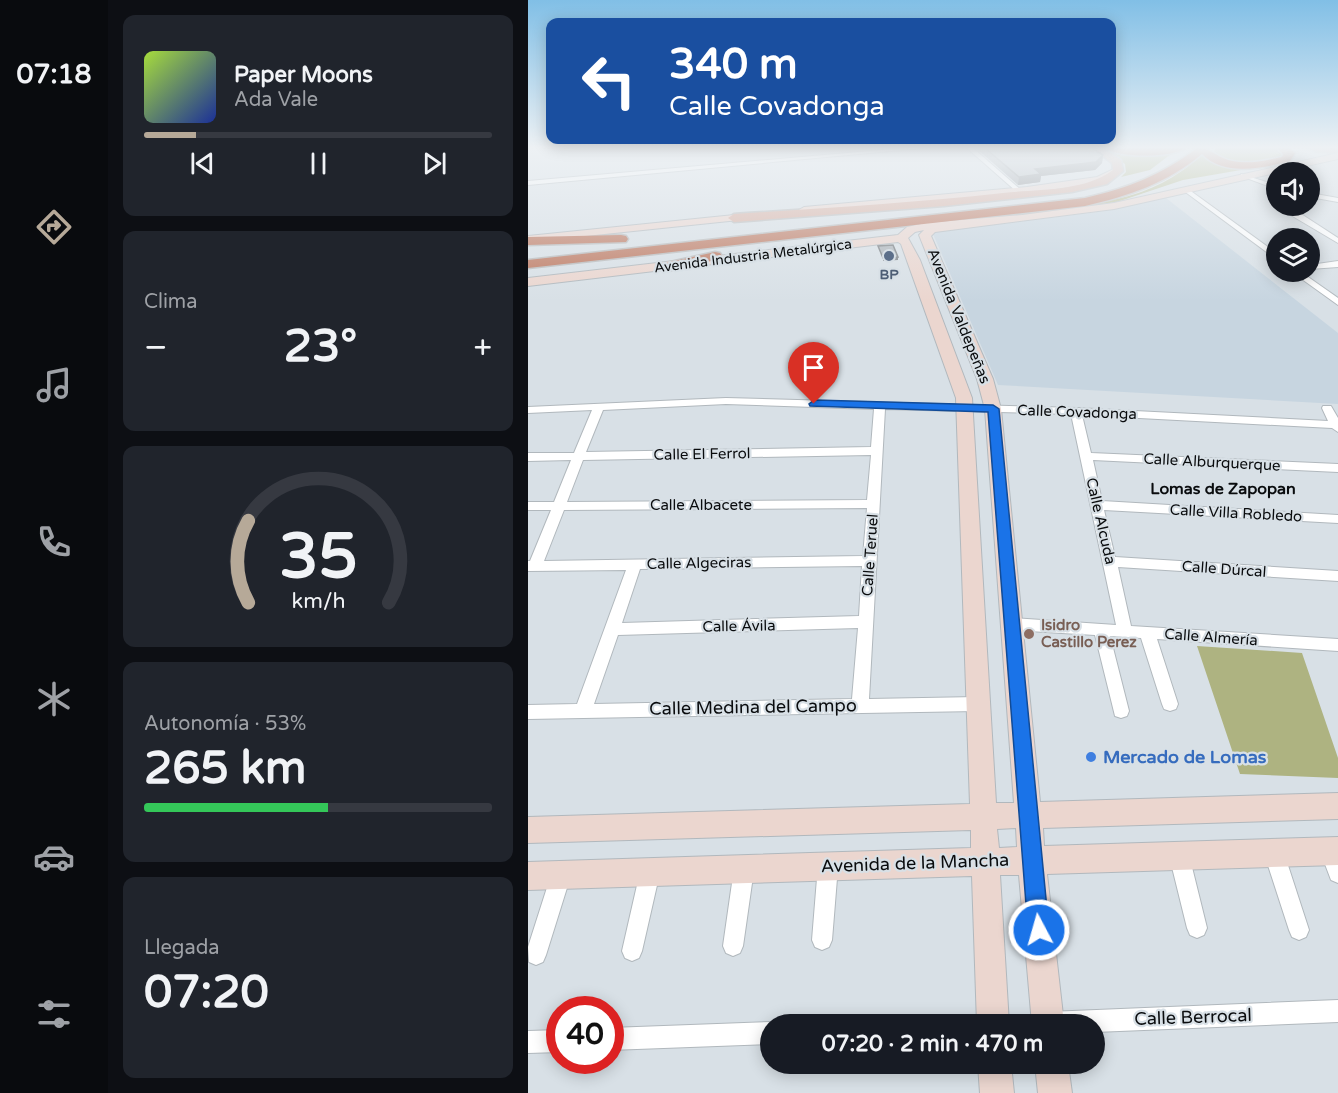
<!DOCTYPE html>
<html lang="es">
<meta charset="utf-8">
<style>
:root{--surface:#171b24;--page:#20242c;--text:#f1f3f6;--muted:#9ea1a6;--line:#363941;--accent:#b6a998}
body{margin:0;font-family:"Varela Round",sans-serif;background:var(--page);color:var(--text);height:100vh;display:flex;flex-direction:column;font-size:22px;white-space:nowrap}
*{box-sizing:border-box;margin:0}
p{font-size:20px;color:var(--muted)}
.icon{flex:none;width:33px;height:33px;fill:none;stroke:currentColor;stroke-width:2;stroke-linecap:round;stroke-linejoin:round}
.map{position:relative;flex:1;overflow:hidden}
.panel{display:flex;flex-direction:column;gap:15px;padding:15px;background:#0d0f14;width:420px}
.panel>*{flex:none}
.hud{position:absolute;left:18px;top:18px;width:570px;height:126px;border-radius:12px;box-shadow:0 3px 15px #0003;background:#1a4fa0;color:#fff;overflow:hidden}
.buttons{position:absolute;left:738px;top:162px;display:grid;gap:12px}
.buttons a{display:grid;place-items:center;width:54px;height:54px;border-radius:50%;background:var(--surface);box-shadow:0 3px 15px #0003;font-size:30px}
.speed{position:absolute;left:18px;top:996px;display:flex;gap:12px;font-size:30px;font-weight:700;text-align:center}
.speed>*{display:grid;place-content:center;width:78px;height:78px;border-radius:50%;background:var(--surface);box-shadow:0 3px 15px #0003;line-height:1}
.speed .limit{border:9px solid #d22;background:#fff;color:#111}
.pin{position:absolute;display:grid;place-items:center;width:51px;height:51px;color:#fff;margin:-62px -26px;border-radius:50% 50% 50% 0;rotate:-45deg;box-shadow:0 0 6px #0007}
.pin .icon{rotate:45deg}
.me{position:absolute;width:66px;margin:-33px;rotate:354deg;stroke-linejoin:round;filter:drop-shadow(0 0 4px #0008)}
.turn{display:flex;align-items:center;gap:21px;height:126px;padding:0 24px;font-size:27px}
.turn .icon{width:78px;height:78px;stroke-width:2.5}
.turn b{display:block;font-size:42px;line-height:51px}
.big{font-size:45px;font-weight:700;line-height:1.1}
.panel .card{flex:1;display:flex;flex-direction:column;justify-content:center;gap:9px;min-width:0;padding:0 21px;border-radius:12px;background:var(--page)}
.panel .dial{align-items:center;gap:0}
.dial svg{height:156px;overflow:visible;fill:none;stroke:var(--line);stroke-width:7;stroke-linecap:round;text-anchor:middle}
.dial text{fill:var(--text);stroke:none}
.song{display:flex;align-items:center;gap:18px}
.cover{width:72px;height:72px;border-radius:9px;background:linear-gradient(135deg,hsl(80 70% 55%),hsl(230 70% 35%))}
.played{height:6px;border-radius:3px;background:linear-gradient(90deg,var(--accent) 15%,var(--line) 15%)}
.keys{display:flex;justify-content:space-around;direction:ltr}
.heat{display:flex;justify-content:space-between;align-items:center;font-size:33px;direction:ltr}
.charge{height:9px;border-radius:4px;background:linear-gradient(90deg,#34c759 53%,var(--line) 0)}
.trip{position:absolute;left:232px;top:1014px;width:345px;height:60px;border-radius:30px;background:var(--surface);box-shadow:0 3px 15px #0003;font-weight:700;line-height:60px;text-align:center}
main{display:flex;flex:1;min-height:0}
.tabs{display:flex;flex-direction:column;width:108px;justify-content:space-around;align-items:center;background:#090b0e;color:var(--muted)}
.tabs .icon{width:42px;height:42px}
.tabs .current{color:var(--accent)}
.tabs b{font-size:27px;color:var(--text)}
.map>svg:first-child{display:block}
.built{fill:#c7d5e0}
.green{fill:#aeb381}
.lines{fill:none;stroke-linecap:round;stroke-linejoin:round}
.street-casing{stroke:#b1b8bd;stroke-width:2}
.secondary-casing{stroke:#b1b8bd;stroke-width:2}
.primary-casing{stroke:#babbbc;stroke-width:3}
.highway-casing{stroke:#babbbc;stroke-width:3}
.street{fill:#fff;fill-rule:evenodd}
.secondary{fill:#ebd6cf;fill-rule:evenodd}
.primary{fill:#d7aea0;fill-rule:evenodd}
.highway{fill:#bd7860;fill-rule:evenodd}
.rail{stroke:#606468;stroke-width:2;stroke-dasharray:5 5;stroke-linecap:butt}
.wall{fill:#959ba0}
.shaded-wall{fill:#797e82}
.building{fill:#adb4ba;stroke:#797e82;stroke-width:1.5}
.route{fill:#1a73e8;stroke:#114b97;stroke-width:1.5}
.service-dot{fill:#5c6f8a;stroke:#d8e0e6;stroke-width:2}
.education-dot{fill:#8d6e63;stroke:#d8e0e6;stroke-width:2}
.shop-dot{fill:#3f7fe0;stroke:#d8e0e6;stroke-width:2}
.labels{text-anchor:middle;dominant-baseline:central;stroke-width:4.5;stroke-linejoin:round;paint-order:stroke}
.far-street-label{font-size:14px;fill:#0a0c0e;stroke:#d8e0e6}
.far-service-label{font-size:14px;font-weight:bold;fill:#4e5e75;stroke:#d8e0e6}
.street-label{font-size:15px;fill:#0a0c0e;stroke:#d8e0e6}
.education-label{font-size:15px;font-weight:bold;fill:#785e54;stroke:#d8e0e6;text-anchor:start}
.neighbourhood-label{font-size:16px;font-weight:bold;fill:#0a0c0e;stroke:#d8e0e6}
.near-street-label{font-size:18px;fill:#0a0c0e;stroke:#d8e0e6}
.near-shop-label{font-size:18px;font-weight:bold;fill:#366cbe;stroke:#d8e0e6;text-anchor:start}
</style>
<main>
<nav class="tabs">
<b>07:18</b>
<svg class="icon current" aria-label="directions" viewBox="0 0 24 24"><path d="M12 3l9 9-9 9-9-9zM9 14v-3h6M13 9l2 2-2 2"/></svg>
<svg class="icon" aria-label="music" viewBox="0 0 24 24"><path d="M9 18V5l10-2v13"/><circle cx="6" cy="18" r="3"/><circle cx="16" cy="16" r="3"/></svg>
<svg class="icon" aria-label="phone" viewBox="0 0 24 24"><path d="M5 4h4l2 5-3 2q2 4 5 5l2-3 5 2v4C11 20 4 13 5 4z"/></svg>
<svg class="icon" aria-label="climate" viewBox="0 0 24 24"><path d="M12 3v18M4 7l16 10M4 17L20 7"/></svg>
<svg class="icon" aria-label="car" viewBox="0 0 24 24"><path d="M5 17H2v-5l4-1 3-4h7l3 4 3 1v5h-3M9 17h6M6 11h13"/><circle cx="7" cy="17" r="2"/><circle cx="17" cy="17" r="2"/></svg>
<svg class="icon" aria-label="filters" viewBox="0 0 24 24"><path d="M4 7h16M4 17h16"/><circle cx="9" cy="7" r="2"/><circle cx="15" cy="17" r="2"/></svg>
</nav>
<section class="panel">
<div class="card">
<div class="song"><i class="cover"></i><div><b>Paper Moons</b><p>Ada Vale</p></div></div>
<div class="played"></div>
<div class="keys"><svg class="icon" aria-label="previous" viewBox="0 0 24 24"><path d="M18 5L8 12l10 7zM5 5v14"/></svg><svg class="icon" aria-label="pause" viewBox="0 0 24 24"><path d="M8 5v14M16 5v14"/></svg><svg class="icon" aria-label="next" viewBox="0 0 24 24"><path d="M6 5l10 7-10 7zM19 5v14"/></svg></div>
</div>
<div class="card"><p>Clima</p>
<div class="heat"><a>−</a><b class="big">23°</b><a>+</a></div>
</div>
<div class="card dial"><svg viewBox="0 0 100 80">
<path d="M14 69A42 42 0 1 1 86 69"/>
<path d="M14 69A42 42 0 0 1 14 27" stroke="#b6a998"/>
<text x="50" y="56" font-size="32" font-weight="700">35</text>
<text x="50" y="72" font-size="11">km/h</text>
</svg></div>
<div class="card"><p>Autonomía · 53%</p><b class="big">265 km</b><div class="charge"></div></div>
<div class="card"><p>Llegada</p><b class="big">07:20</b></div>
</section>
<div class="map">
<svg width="810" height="1093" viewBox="0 0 810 1093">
<rect width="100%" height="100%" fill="#d8e0e6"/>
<!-- built -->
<path class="built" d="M638 198 810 333V404L470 385 405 234 409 232 577 211Z"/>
<!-- green -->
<path class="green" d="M576 148 605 154H643L622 170 593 177 598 172 597 164Z
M687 148H749L755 151 756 157C731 162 710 167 686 153Z
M674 155 736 166 655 180 589 202 506 213C574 200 619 204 674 155Z
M669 646 774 653 810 758V778L712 774Z"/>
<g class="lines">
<!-- street casing -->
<g class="street-casing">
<path id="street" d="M376 148H395L0 185V181Z
M439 148H445L493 190V192H489Z
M713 174 748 185V189L713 176Z
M656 189H660L748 253V259L656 191Z
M782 193 810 198V202L782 197Z
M755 206H762L767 210 810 238V243L761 214Z
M810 261V267L782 269V265Z
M764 272H773L810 298V305Z
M198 398 548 408 800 421 794 408 795 406H803L810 418V432L804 428 554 415 563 453 810 464V472L565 460 574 501 810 515V523L576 510 587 557 810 571V581L590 567 603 626 810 639V651L629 639 650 704 648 709 642 711 636 709 634 704 613 638 582 636 601 711 599 716 593 718 587 716 567 635 484 630 479 628 477 624 479 620 484 618 588 625 543 414 357 409 341 699 449 697 455 699 457 704 455 709 449 711 0 719V705L49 704 98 570 0 571V561H2L23 510H0V502H26L43 460 0 461V453H46L64 410 0 413V407ZM198 404 346 409 343 447 58 452 75 410ZM343 455 339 500 39 502 55 460ZM339 508 335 556 16 561 36 510ZM334 566 331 616 94 623 112 569ZM330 628 324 699 66 704 90 635Z
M802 842 809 844 810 847V883L803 880 792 851 795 844Z
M746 843 753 846 756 853 781 930 778 937 771 940 764 937 761 930 736 853 739 846Z
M651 845 658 848 661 855 679 928 676 935 669 938 662 935 659 928 641 855 644 848Z
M300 856 307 859 310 866 304 940 301 947 294 950 287 947 284 940 290 866 293 859Z
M216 859 223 862 226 869 215 946 212 953 205 956 198 953 195 946 206 869 209 862Z
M122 862 129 865 132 872 114 951 111 958 104 961 97 958 94 951 112 872 115 865Z
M33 865 40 868 43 875 18 955 15 962 8 965 1 962 0 947 23 875 26 868Z
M810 1000V1022L567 1032V1024L509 1023 512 1015 520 1012Z
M243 1022 249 1024H243V1044L82 1050V1028Z
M32 1030V1052L0 1053V1031Z"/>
</g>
<!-- secondary casing -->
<g class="secondary-casing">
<path id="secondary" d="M810 153V159L586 209 407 232 403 236 465 379 473 409 512 802 810 793V819L515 828 516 846 810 837V865L519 874 536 1024H504L491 875H472L481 1024H449L444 876 0 890V862L443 848V830L0 843V817L442 804 428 398 373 244 370 242 0 286V278L370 235 379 227 398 223 494 215 586 203ZM396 230 391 235 449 379 457 409 486 803H468L444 398 392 260 380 238 387 232ZM488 828 489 847 471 848 469 829Z
M588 168 593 171 591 173 571 183 499 193 276 213 271 210 276 207 499 187 569 177Z
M226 213 231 216 230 218 0 242V236Z
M450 1064H483L486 1093H452Z
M507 1064H540L544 1093H510Z"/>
</g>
<!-- primary casing -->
<g class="primary-casing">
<path id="primary" d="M564 148H575L593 160 595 171 579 184 544 192 416 206 206 222 200 218 206 214C296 208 385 203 475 193 510 189 555 192 585 170L584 163Z
M782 148H810V153L787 151Z"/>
</g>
<!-- highway casing -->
<g class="highway-casing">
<path id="highway" d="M577 148H657C644 158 590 158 577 148Z
M669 148C681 148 684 153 695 158 712 166 736 161 754 157L755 154 749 148H761L767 153 762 161C735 168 696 177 674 154 639 183 601 196 557 206L0 268V260L557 198C600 188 634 175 669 148Z
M93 235 98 236 100 239 98 242 0 245V237Z
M187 252 192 253 194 256 192 259 143 270 136 266 138 263Z"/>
</g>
<!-- street -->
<use href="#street" class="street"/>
<!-- secondary -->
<use href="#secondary" class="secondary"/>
<!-- primary -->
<use href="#primary" class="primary"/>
<!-- highway -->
<use href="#highway" class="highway"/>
<!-- rail -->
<path class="rail" d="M802 148 810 149"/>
</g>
<!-- wall -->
<path class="wall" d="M448 148H564L575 155 574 163 567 170 513 176 512 182 490 185Z"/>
<!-- shaded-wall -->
<path class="shaded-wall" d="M575 155 574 163 567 170 513 176 512 182 490 185 491 177 507 169Z
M370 257V260L355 261V258Z"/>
<!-- building -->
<path class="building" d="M457 148H564L575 155 568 162 507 169 513 174 491 177Z
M365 245 370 257 355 258 350 246Z"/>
<!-- sky -->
<linearGradient id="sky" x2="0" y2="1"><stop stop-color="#81bfe6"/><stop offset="0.49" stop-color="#edf1f4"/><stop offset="1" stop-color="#edf1f4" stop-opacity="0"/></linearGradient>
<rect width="810" height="301" fill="url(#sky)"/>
<!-- route -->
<path class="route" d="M286 400 465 405 471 409 521 930 518 937 511 940 503 937 500 930 460 412 282 406 281 404Z"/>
<!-- markers -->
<circle class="service-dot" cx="361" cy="256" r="6"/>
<circle class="education-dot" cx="501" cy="634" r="6"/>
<circle class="shop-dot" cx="563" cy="757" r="6"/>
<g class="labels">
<!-- far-street labels -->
<g class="far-street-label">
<text transform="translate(225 256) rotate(-7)">Avenida Industria Metalúrgica</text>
</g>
<!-- far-service labels -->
<g class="far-service-label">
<text x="361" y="274">BP</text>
</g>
<!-- street labels -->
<g class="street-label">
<text transform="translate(431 316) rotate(68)">Avenida Valdepeñas</text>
<text transform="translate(549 412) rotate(2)">Calle Covadonga</text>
<text transform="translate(174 454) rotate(-1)">Calle El Ferrol</text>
<text transform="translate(684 462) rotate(3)">Calle Alburquerque</text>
<text x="173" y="505">Calle Albacete</text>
<text transform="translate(708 513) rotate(3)">Calle Villa Robledo</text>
<text transform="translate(573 521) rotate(77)">Calle Alcuda</text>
<text transform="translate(342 555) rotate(-86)">Calle Teruel</text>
<text transform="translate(171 563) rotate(-1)">Calle Algeciras</text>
<text transform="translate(696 569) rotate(4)">Calle Dúrcal</text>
<text transform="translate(211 626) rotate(-1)">Calle Ávila</text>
<text transform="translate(683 637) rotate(4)">Calle Almería</text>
</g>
<!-- education labels -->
<g class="education-label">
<text x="513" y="625">Isidro<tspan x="513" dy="17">Castillo Perez</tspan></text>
</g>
<!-- neighbourhood labels -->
<g class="neighbourhood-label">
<text x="695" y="489">Lomas de Zapopan</text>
</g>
<!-- near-street labels -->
<g class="near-street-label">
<text transform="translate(225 707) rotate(-1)">Calle Medina del Campo</text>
<text transform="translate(387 863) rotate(-2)">Avenida de la Mancha</text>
<text transform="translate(665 1017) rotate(-2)">Calle Berrocal</text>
</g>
<!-- near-shop labels -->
<g class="near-shop-label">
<text x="575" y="757">Mercado de Lomas</text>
</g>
</g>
</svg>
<div class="buttons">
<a><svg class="icon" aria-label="sound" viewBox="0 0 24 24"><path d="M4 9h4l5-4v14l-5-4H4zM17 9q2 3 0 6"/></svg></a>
<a><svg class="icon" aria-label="layers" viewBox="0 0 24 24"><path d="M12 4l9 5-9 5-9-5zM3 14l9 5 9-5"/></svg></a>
</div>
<div class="speed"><div class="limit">40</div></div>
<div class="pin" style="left:286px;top:404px;background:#d93025"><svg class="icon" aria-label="arrive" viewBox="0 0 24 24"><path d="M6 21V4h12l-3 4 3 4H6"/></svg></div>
<svg class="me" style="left:511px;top:930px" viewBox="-20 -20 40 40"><circle r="17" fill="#1a73e8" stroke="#fff" stroke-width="3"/><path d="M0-11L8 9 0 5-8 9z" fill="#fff"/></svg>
<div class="trip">07:20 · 2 min · 470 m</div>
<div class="hud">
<div class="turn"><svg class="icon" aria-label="left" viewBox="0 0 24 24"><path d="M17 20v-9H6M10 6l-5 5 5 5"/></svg><div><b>340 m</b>Calle Covadonga</div></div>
</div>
</div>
</main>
